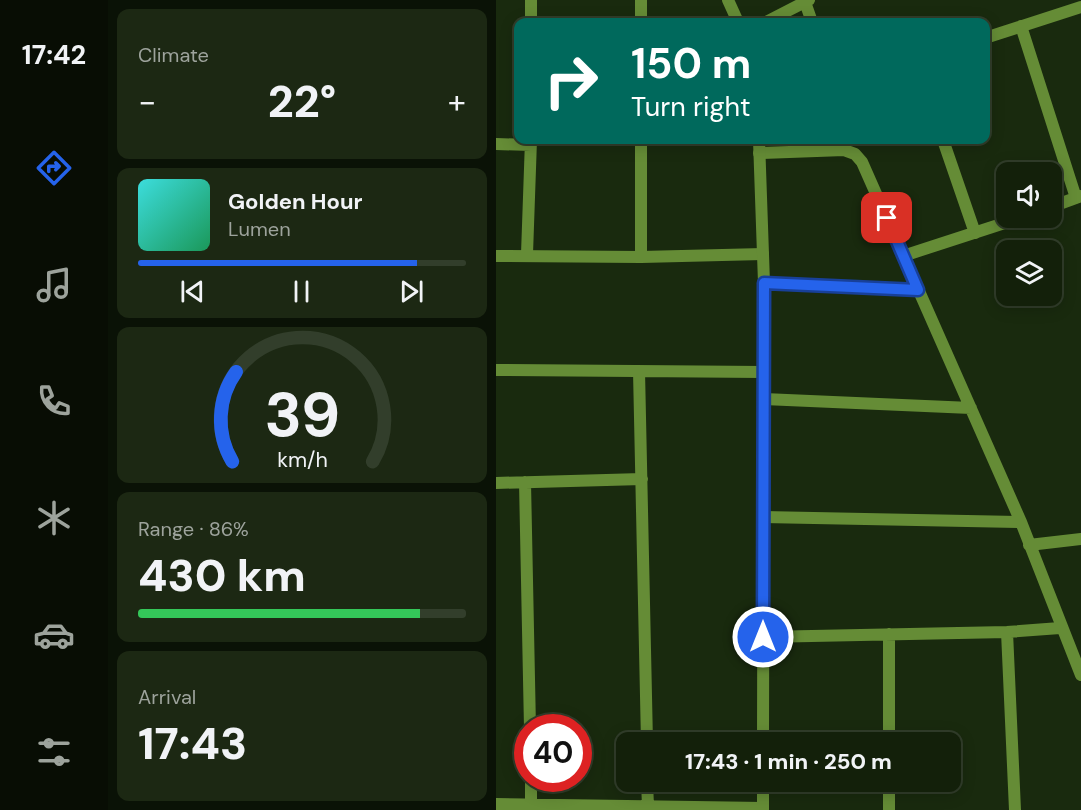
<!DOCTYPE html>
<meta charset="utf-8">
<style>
:root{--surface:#13200a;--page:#1c2813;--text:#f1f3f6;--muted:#9da39c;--line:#323e2b;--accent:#2563eb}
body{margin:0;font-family:"DM Sans",sans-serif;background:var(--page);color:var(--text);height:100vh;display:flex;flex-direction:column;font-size:22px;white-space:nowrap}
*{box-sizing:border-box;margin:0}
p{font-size:20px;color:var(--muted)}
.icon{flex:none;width:33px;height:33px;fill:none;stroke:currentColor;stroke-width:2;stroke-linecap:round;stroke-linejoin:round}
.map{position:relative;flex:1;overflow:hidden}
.details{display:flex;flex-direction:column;gap:9px;padding:9px;background:#0a1206;width:388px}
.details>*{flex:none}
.hud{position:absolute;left:18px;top:18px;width:476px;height:126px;border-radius:12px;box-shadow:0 3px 15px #0003,0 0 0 2px var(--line);background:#00695c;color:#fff;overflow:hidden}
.tools{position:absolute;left:500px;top:162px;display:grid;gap:12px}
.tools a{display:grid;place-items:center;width:66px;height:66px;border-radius:12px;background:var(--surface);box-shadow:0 3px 15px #0003,0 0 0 2px var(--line);font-size:30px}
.speed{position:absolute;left:18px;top:714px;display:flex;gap:12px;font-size:30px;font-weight:700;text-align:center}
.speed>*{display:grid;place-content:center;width:78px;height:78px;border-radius:50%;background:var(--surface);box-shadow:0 3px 15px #0003,0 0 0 2px var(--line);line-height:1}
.speed .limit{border:9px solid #d22;background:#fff;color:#111}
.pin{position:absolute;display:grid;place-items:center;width:51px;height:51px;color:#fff;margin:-26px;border-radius:12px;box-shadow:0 3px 9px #0006}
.me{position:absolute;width:66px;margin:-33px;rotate:0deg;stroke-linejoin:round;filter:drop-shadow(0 0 4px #0008)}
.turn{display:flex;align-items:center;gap:21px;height:126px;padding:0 18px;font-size:27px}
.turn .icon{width:78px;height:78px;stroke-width:2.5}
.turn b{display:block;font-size:42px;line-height:51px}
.big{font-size:45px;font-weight:800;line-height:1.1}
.details .tile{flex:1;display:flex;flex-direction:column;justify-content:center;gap:9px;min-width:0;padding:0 21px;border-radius:12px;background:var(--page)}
.details .dial{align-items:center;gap:0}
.dial svg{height:156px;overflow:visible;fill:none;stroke:var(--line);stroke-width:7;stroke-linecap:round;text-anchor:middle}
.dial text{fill:var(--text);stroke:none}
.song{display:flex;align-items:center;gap:18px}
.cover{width:72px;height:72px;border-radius:9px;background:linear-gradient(135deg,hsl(180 70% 55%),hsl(150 70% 35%))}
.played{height:6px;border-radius:3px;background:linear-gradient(90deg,var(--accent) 85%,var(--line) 85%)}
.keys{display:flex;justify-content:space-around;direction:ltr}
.heat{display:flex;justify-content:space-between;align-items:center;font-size:33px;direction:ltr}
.charge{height:9px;border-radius:4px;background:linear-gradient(90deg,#34c759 86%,var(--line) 0)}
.trip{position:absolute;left:120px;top:732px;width:345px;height:60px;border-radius:12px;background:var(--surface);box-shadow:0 3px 15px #0003,0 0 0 2px var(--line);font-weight:800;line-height:60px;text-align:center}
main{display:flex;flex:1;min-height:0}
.menu{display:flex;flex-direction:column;width:108px;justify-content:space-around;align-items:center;background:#080d04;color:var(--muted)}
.menu .icon{width:42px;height:42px}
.menu .on{color:var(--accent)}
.menu b{font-size:27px;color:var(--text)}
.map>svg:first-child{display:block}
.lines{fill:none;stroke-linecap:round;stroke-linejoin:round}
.minor{stroke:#658c36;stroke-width:12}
.tertiary{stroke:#658c36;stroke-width:12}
.route-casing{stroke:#184099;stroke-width:15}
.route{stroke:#2563eb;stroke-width:10}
</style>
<main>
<nav class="menu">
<b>17:42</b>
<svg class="icon on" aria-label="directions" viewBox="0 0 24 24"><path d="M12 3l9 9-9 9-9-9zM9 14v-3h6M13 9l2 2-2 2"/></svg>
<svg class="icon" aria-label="music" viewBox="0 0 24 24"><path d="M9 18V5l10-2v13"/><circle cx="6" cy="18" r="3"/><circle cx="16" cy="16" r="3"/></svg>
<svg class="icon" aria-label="phone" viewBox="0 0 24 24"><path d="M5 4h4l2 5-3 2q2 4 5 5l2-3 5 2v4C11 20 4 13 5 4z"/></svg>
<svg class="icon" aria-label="climate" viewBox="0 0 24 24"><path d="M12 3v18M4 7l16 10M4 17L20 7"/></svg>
<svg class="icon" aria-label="car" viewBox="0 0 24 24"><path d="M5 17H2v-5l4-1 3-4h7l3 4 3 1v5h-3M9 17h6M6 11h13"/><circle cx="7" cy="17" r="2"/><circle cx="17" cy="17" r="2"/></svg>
<svg class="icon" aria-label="filters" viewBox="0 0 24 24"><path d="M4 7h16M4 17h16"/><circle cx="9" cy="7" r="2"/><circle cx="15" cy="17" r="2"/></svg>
</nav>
<section class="details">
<div class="tile"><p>Climate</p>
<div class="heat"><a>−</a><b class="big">22°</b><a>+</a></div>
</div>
<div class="tile">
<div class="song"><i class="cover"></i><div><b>Golden Hour</b><p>Lumen</p></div></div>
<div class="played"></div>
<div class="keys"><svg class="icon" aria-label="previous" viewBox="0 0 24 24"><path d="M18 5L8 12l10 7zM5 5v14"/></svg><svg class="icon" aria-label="pause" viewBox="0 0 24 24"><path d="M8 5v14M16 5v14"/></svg><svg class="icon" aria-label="next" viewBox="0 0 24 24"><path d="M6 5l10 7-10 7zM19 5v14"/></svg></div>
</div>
<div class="tile dial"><svg viewBox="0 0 100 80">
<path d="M14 69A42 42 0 1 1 86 69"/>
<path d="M14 69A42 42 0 0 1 16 23" stroke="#2563eb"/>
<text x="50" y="56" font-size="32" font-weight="700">39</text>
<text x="50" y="72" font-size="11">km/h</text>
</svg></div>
<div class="tile"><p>Range · 86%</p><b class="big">430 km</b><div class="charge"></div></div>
<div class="tile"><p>Arrival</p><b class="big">17:43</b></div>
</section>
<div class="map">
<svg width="585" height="810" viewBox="0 0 585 810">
<rect width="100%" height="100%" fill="#192a0e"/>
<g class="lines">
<!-- minor -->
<path class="minor" d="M309 2 316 22
M35 22V0
M145 22V0
M270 22 313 0
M525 26 580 198
M489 38 585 7
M447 140 479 233
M0 144 35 145
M263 153 348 150 359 154 366 162 525 522 585 675
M555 207 585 196
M31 254 35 140
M0 256 145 257 267 254
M407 256 524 218
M145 257V140
M268 283 422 290
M0 370 267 372
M143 371 151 742
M268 399 475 408
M29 482 34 728
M0 483 146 479
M267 517 525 522
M533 545 585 539
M511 632 519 810
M393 634V742
M267 637 511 632 564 628
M35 778V804
M151 782 152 806
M393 782V810
M0 804 267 808"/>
<!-- tertiary -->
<path class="tertiary" d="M232 0 242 22
M263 140 268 283 267 742
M267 810V782"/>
</g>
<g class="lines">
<!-- route casing -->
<g class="route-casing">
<path id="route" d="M267 637 268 283 422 290 391 218"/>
</g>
<!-- route -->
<use href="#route" class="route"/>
</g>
</svg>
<div class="tools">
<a><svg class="icon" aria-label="sound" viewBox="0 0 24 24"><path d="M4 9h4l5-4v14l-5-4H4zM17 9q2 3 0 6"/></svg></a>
<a><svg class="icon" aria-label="layers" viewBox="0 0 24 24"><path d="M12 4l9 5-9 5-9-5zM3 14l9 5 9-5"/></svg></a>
</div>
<div class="speed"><div class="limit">40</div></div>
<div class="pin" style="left:391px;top:218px;background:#d93025"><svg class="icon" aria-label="arrive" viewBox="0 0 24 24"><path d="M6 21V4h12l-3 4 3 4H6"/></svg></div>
<svg class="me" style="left:267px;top:637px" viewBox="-20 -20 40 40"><circle r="17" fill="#2563eb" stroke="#fff" stroke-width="3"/><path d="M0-11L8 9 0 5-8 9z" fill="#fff"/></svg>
<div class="trip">17:43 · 1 min · 250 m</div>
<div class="hud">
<div class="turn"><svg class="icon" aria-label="right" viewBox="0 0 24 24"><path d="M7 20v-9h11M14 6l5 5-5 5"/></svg><div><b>150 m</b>Turn right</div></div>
</div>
</div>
</main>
